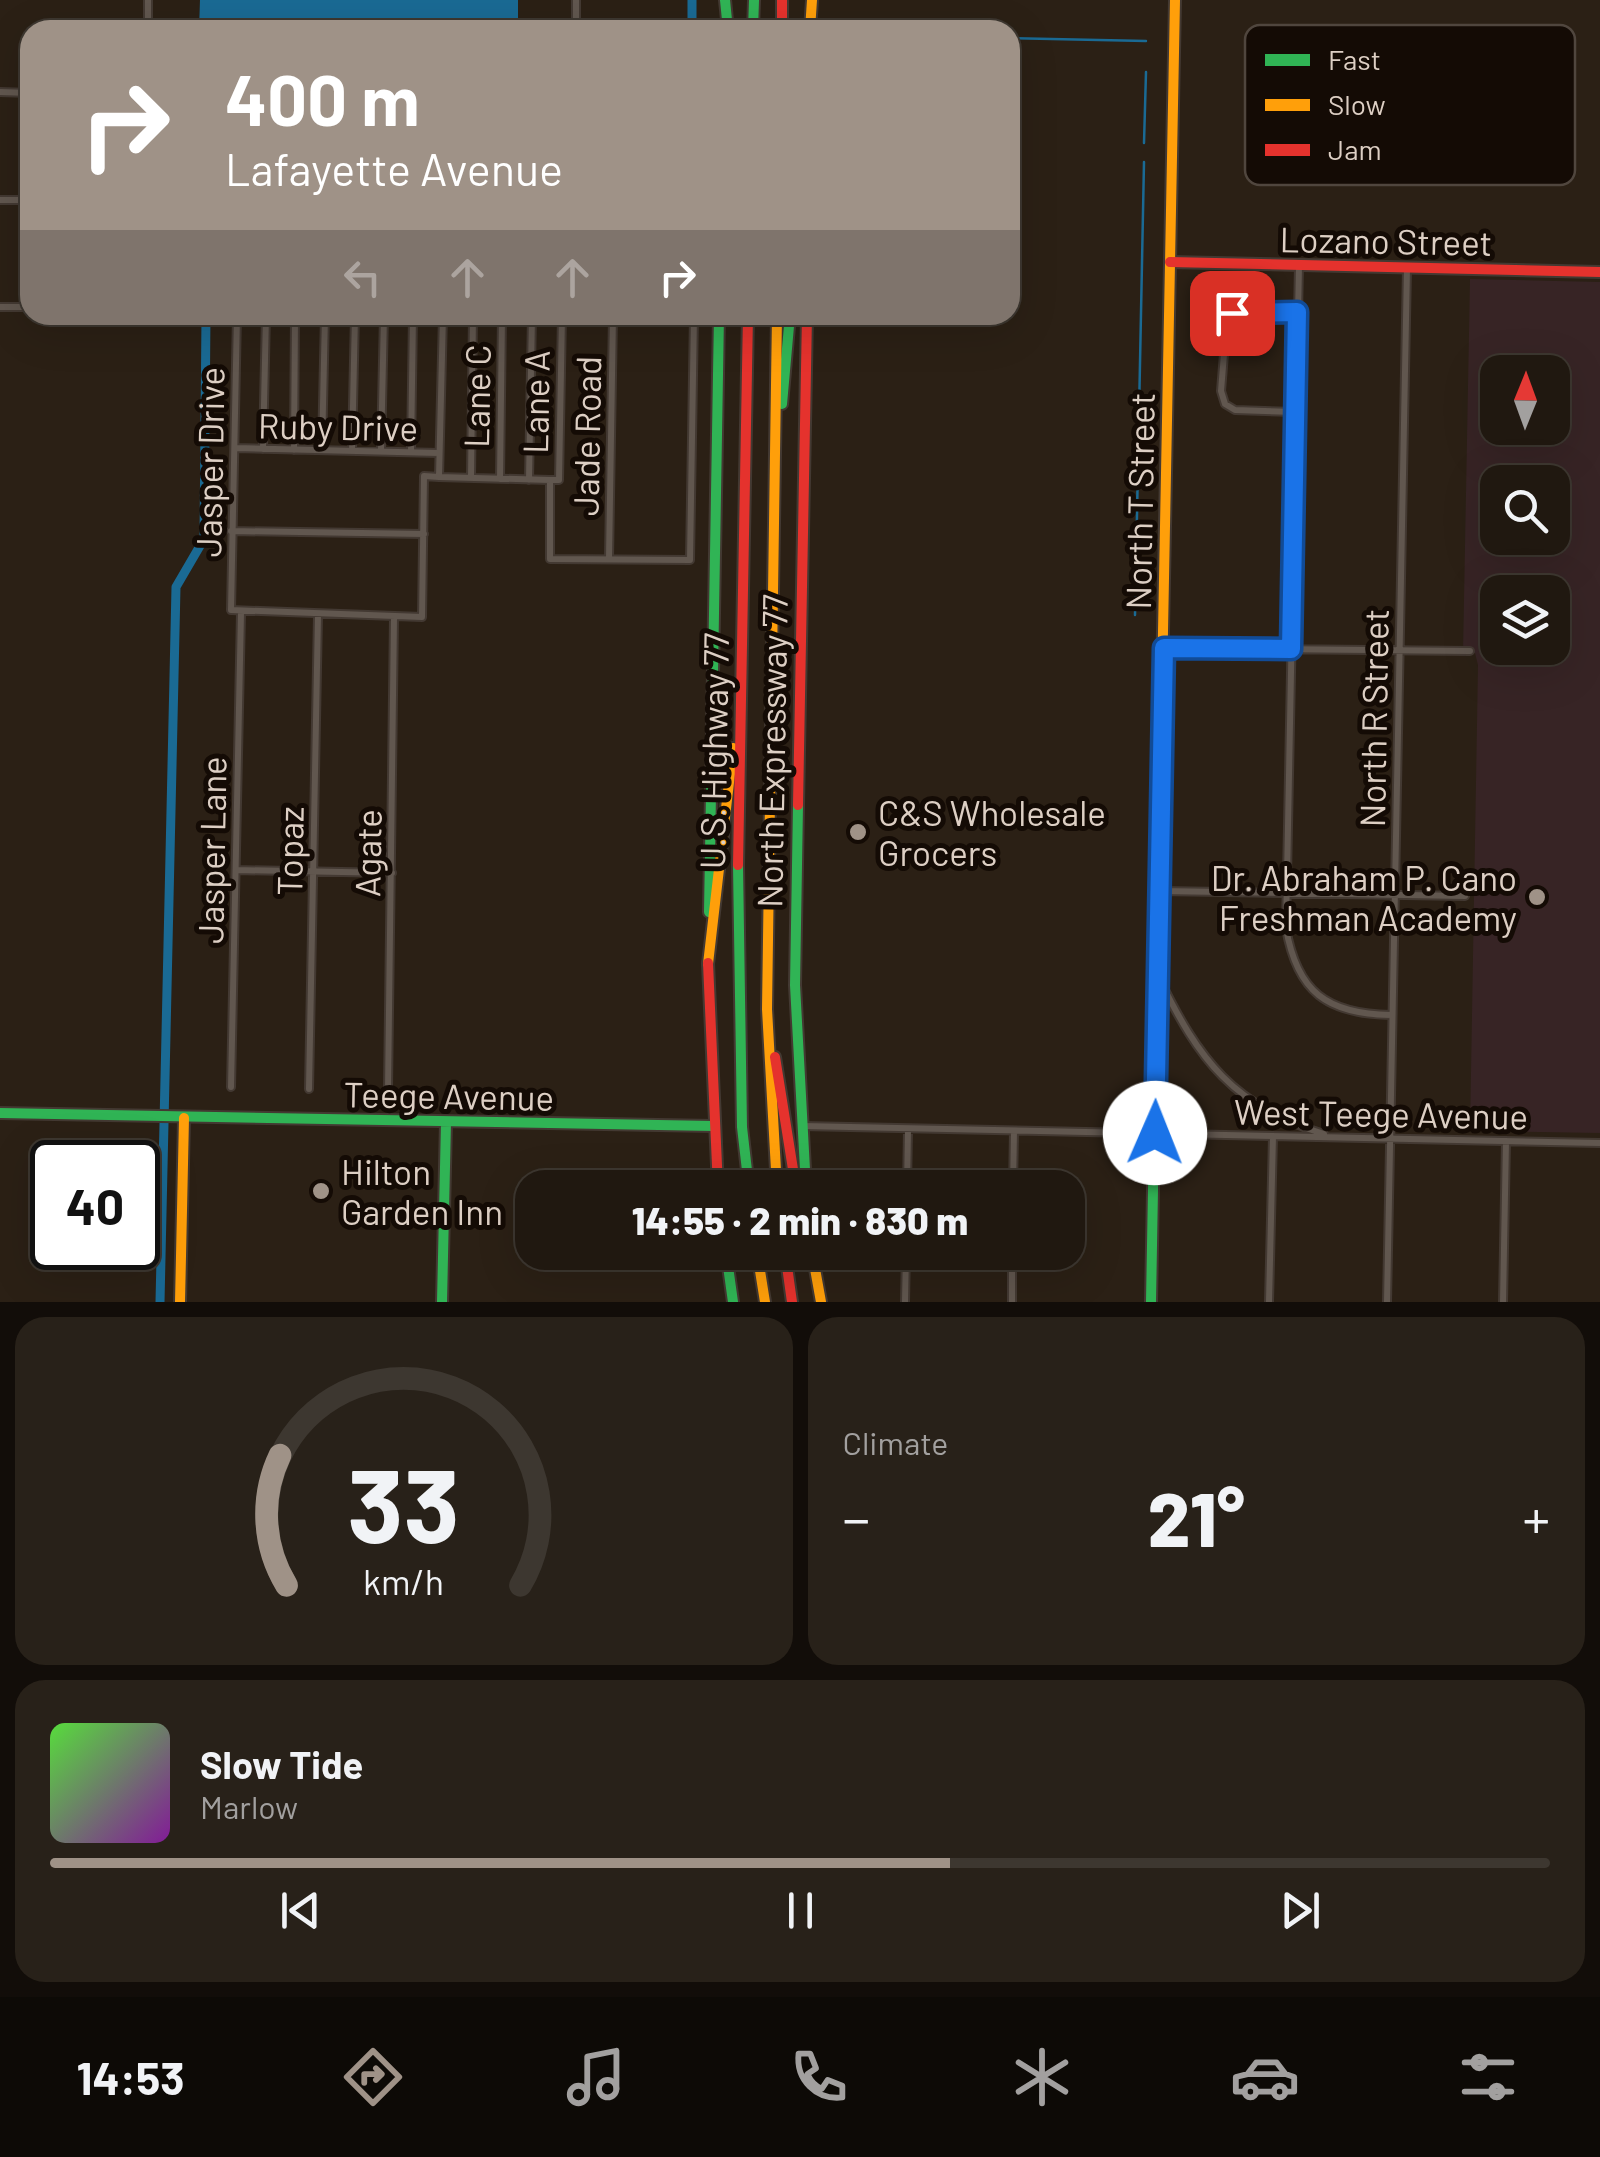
<!DOCTYPE html>
<meta charset="utf-8">
<style>
:root{--surface:#201810;--page:#282119;--text:#f1f3f6;--muted:#a2a09f;--line:#3d3730;--accent:#9f9287}
body{margin:0;font-family:Barlow,sans-serif;background:var(--page);color:var(--text);height:100vh;display:flex;flex-direction:column;font-size:38px;white-space:nowrap}
*{box-sizing:border-box;margin:0}
p{font-size:32px;color:var(--muted)}
.icon{flex:none;width:55px;height:55px;fill:none;stroke:currentColor;stroke-width:2;stroke-linecap:round;stroke-linejoin:round}
.map{position:relative;height:1302px;overflow:hidden}
.side{display:flex;flex-direction:column;gap:15px;padding:15px;background:#120d09;flex:1}
.side>*{flex:none}
.guide{position:absolute;left:20px;top:20px;width:1000px;height:305px;border-radius:30px;box-shadow:0 10px 40px #0002,0 0 0 2px var(--line);background:#9f9287;color:#fff;overflow:hidden}
.needle{width:65px;rotate:1deg}
.tools{position:absolute;left:1480px;top:355px;display:grid;gap:20px}
.tools a{display:grid;place-items:center;width:90px;height:90px;border-radius:20px;background:var(--surface);box-shadow:0 10px 40px #0002,0 0 0 2px var(--line);font-size:50px}
.speed{position:absolute;left:30px;top:1140px;display:flex;gap:20px;font-size:50px;font-weight:700;text-align:center}
.speed>*{display:grid;place-content:center;width:130px;height:130px;border-radius:50%;background:var(--surface);box-shadow:0 10px 40px #0002,0 0 0 2px var(--line);line-height:1}
.speed .limit{border:5px solid #111;border-radius:15px;background:#fff;color:#111}
.pin{position:absolute;display:grid;place-items:center;width:85px;height:85px;color:#fff;margin:-42px;border-radius:20px;box-shadow:0 5px 15px #0006}
.me{position:absolute;width:110px;margin:-55px;rotate:1deg;stroke-linejoin:round;filter:drop-shadow(0 0 8px #0008)}
.turn{display:flex;align-items:center;gap:35px;height:210px;padding:0 40px;font-size:45px}
.turn .icon{width:130px;height:130px;stroke-width:2.5}
.turn b{display:block;font-size:70px;line-height:85px}
.lanes{display:flex;align-items:center;height:95px;padding:0 40px;background:#0003;justify-content:center;gap:50px;direction:ltr}
.lanes .off{opacity:.35}
.big{font-size:75px;font-weight:800;line-height:1.1}
.side .tile{flex:1;display:flex;flex-direction:column;justify-content:center;gap:15px;min-width:0;padding:0 35px;border-radius:30px;background:var(--page)}
.side .dial{align-items:center;gap:0}
.dial svg{height:260px;overflow:visible;fill:none;stroke:var(--line);stroke-width:7;stroke-linecap:round;text-anchor:middle}
.dial text{fill:var(--text);stroke:none}
.song{display:flex;align-items:center;gap:30px}
.cover{width:120px;height:120px;border-radius:15px;background:linear-gradient(135deg,hsl(110 70% 55%),hsl(290 70% 35%))}
.played{height:10px;border-radius:5px;background:linear-gradient(90deg,var(--accent) 60%,var(--line) 60%)}
.keys{display:flex;justify-content:space-around;direction:ltr}
.heat{display:flex;justify-content:space-between;align-items:center;font-size:55px;direction:ltr}
.side .tiles{flex:1;display:grid;gap:15px;grid-template-columns:1fr 1fr}
.tile:last-child{grid-column:span 2}
.trip{position:absolute;left:515px;top:1170px;width:570px;height:100px;border-radius:30px;background:var(--surface);box-shadow:0 10px 40px #0002,0 0 0 2px var(--line);font-weight:800;line-height:100px;text-align:center}
.menu{display:flex;height:160px;justify-content:space-around;align-items:center;background:#0d0a06;color:var(--muted)}
.menu .icon{width:70px;height:70px}
.menu .on{color:var(--accent)}
.menu b{font-size:45px;color:var(--text)}
.map>svg:first-child{display:block}
.industrial{fill:#372425;fill-rule:evenodd}
.water{fill:#1a6a94}
.lines{fill:none;stroke-linecap:round;stroke-linejoin:round}
.stream{stroke:#1a6a94;stroke-width:2.5}
.canal{stroke:#1a6a94;stroke-width:9}
.street-casing{stroke:#433932;stroke-width:10}
.fast-casing{stroke:#433932;stroke-width:14}
.slow-casing{stroke:#433932;stroke-width:14}
.jam-casing{stroke:#433932;stroke-width:14}
.street{stroke:#61574f;stroke-width:6}
.fast{stroke:#30b455;stroke-width:10}
.slow{stroke:#ff9f0a;stroke-width:10}
.jam{stroke:#e5322d;stroke-width:10}
.route-casing{stroke:#114b97;stroke-width:25}
.route{stroke:#1a73e8;stroke-width:18}
.poi-dot{fill:#9f9287;stroke:#140b05;stroke-width:4}
.labels{text-anchor:middle;dominant-baseline:central;stroke-width:10;stroke-linejoin:round;paint-order:stroke}
.street-label{font-size:35px;fill:#ddcfc4;stroke:#140b05}
.poi-label{font-size:35px;fill:#ddcfc4;stroke:#140b05;text-anchor:start}
.key{fill:#140b05;stroke:#50463e;stroke-width:2.5}
.key-label{font-size:28px;fill:#ddcfc4}
</style>
<div class="map">
<svg width="1600" height="1302" viewBox="0 0 1600 1302">
<rect width="100%" height="100%" fill="#2b2015"/>
<!-- industrial -->
<path class="industrial" d="M1470 279 1600 282V1133L1470 1131 1478 665 1475 653H1463ZM1498 372H1552V428H1498ZM1498 482H1552V538H1498ZM1498 592H1552V648H1498Z"/>
<!-- water -->
<path class="water" d="M200 0H518V30H199Z"/>
<g class="lines">
<!-- stream -->
<path class="stream" d="M1010 38 1146 41
M1144 143 1146 72
M1135 615 1144 162"/>
<!-- canal -->
<path class="canal" d="M692 30V0
M160 1302 176 587 204 539 206 315"/>
<!-- street casing -->
<g class="street-casing">
<path id="street" d="M148 30V0
M576 30V0
M0 92 30 93
M0 200H30
M1299 265 1286 928C1297 992 1327 1014 1391 1015
M0 307H30
M237 315 231 610 422 617 424 476 439 477 443 315
M1295 412 1235 410 1225 404 1221 391 1227 317 1238 311 1297 312
M235 448 439 453
M263 449 266 315
M294 450 295 315
M322 450 325 315
M352 451 355 315
M381 451 384 315
M411 452 413 315
M439 477 550 480
M471 478 473 315
M500 479 502 315
M529 480 532 315
M550 480V559L690 560 694 315
M550 480H559L562 315
M231 531 424 534
M609 559 613 315
M1163 648 1470 651
M236 870 392 873
M1159 891 1465 896
M1159 978C1199 1060 1233 1106 1324 1134
M231 1087 241 613
M309 1089 318 615
M388 1090 394 617
M802 1126 1600 1143
M907 1188 908 1129
M1013 1188 1014 1131
M905 1302 906 1252
M1012 1302V1252
M1269 1302 1273 1136
M1387 1302 1407 268
M1503 1302 1506 1141"/>
</g>
<!-- fast casing -->
<g class="fast-casing">
<path id="fast" d="M725 0 728 30
M753 30 754 0
M782 404 790 315
M798 805 795 985 806 1188
M738 865 742 1127 749 1188
M709 912 719 315
M0 1113 713 1126
M726 1252 733 1302
M442 1302 446 1122
M1151 1302 1162 684"/>
</g>
<!-- slow casing -->
<g class="slow-casing">
<path id="slow" d="M810 30 812 0
M777 315 767 1009 777 1188
M1162 684 1175 0
M708 964 733 748
M757 1252 765 1302
M812 1252 821 1302
M180 1302 184 1118"/>
</g>
<!-- jam casing -->
<g class="jam-casing">
<path id="jam" d="M782 0V30
M1170 262 1600 272
M798 805 807 315
M738 865 748 315
M708 963 718 1188
M775 1057 796 1188
M785 1252 792 1302"/>
</g>
<!-- street -->
<use href="#street" class="street"/>
<!-- fast -->
<use href="#fast" class="fast"/>
<!-- slow -->
<use href="#slow" class="slow"/>
<!-- jam -->
<use href="#jam" class="jam"/>
</g>
<g class="lines">
<!-- route casing -->
<g class="route-casing">
<path id="route" d="M1155 1133 1164 648 1291 649 1297 312 1232 313"/>
</g>
<!-- route -->
<use href="#route" class="route"/>
</g>
<!-- markers -->
<g class="poi-dot">
<circle cx="858" cy="832" r="10"/>
<circle cx="1537" cy="897" r="10"/>
<circle cx="321" cy="1191" r="10"/>
</g>
<g class="labels">
<!-- street labels -->
<g class="street-label">
<text transform="translate(1386 240) rotate(1)">Lozano Street</text>
<text transform="translate(476 396) rotate(-89)">Lane C</text>
<text transform="translate(535 402) rotate(-89)">Lane A</text>
<text transform="translate(338 426) rotate(1)">Ruby Drive</text>
<text transform="translate(586 436) rotate(-89)">Jade Road</text>
<text transform="translate(209 462) rotate(-89)">Jasper Drive</text>
<text transform="translate(1139 501) rotate(-89)">North T Street</text>
<text transform="translate(1373 718) rotate(-89)">North R Street</text>
<text transform="translate(713 751) rotate(-89)">U.S. Highway 77</text>
<text transform="translate(771 751) rotate(-89)">North Expressway 77</text>
<text transform="translate(211 850) rotate(-89)">Jasper Lane</text>
<text transform="translate(289 851) rotate(-89)">Topaz</text>
<text transform="translate(367 853) rotate(-89)">Agate</text>
<text transform="translate(449 1095) rotate(1)">Teege Avenue</text>
<text transform="translate(1381 1113) rotate(1)">West Teege Avenue</text>
</g>
<!-- poi labels -->
<g class="poi-label">
<text x="878" y="812">C&amp;S Wholesale<tspan x="878" dy="40">Grocers</tspan></text>
<text x="1517" y="877" text-anchor="end">Dr. Abraham P. Cano<tspan x="1517" dy="40">Freshman Academy</tspan></text>
<text x="341" y="1171">Hilton<tspan x="341" dy="40">Garden Inn</tspan></text>
</g>
</g>
<!-- legend -->
<rect x="1245" y="25" width="330" height="160" rx="15" class="key"/>
<rect x="1265" y="54" width="45" height="12" fill="#30b455"/>
<rect x="1265" y="99" width="45" height="12" fill="#ff9f0a"/>
<rect x="1265" y="144" width="45" height="12" fill="#e5322d"/>
<g class="key-label">
<text x="1328" y="70">Fast</text>
<text x="1328" y="115">Slow</text>
<text x="1328" y="160">Jam</text>
</g>
</svg>
<div class="tools">
<a><svg class="needle" viewBox="-14 -14 28 28"><path d="M0-13l5 13h-10z" fill="#e53935"/><path d="M0 13l5-13h-10z" fill="#a2a09f"/></svg></a>
<a><svg class="icon" aria-label="search" viewBox="0 0 24 24"><circle cx="10" cy="10" r="6"/><path d="M15 15l6 6"/></svg></a>
<a><svg class="icon" aria-label="layers" viewBox="0 0 24 24"><path d="M12 4l9 5-9 5-9-5zM3 14l9 5 9-5"/></svg></a>
</div>
<div class="speed"><div class="limit">40</div></div>
<div class="pin" style="left:1232px;top:313px;background:#d93025"><svg class="icon" aria-label="arrive" viewBox="0 0 24 24"><path d="M6 21V4h12l-3 4 3 4H6"/></svg></div>
<svg class="me" style="left:1155px;top:1133px" viewBox="-20 -20 40 40"><circle r="19" fill="#fff"/><path d="M0-13L10 11 0 6-10 11z" fill="#1a73e8"/></svg>
<div class="trip">14:55 · 2 min · 830 m</div>
<div class="guide">
<div class="turn"><svg class="icon" aria-label="right" viewBox="0 0 24 24"><path d="M7 20v-9h11M14 6l5 5-5 5"/></svg><div><b>400 m</b>Lafayette Avenue</div></div>
<div class="lanes"><svg class="icon off" aria-label="left" viewBox="0 0 24 24"><path d="M17 20v-9H6M10 6l-5 5 5 5"/></svg><svg class="icon off" aria-label="ahead" viewBox="0 0 24 24"><path d="M12 20V5M6 11l6-6 6 6"/></svg><svg class="icon off" aria-label="ahead" viewBox="0 0 24 24"><path d="M12 20V5M6 11l6-6 6 6"/></svg><svg class="icon" aria-label="right" viewBox="0 0 24 24"><path d="M7 20v-9h11M14 6l5 5-5 5"/></svg></div>
</div>
</div>
<section class="side">
<div class="tiles">
<div class="tile dial"><svg viewBox="0 0 100 80">
<path d="M14 69A42 42 0 1 1 86 69"/>
<path d="M14 69A42 42 0 0 1 12 29" stroke="#9f9287"/>
<text x="50" y="56" font-size="32" font-weight="700">33</text>
<text x="50" y="72" font-size="11">km/h</text>
</svg></div>
<div class="tile"><p>Climate</p>
<div class="heat"><a>−</a><b class="big">21°</b><a>+</a></div>
</div>
<div class="tile">
<div class="song"><i class="cover"></i><div><b>Slow Tide</b><p>Marlow</p></div></div>
<div class="played"></div>
<div class="keys"><svg class="icon" aria-label="previous" viewBox="0 0 24 24"><path d="M18 5L8 12l10 7zM5 5v14"/></svg><svg class="icon" aria-label="pause" viewBox="0 0 24 24"><path d="M8 5v14M16 5v14"/></svg><svg class="icon" aria-label="next" viewBox="0 0 24 24"><path d="M6 5l10 7-10 7zM19 5v14"/></svg></div>
</div>
</div>
</section>
<nav class="menu">
<b>14:53</b>
<svg class="icon on" aria-label="directions" viewBox="0 0 24 24"><path d="M12 3l9 9-9 9-9-9zM9 14v-3h6M13 9l2 2-2 2"/></svg>
<svg class="icon" aria-label="music" viewBox="0 0 24 24"><path d="M9 18V5l10-2v13"/><circle cx="6" cy="18" r="3"/><circle cx="16" cy="16" r="3"/></svg>
<svg class="icon" aria-label="phone" viewBox="0 0 24 24"><path d="M5 4h4l2 5-3 2q2 4 5 5l2-3 5 2v4C11 20 4 13 5 4z"/></svg>
<svg class="icon" aria-label="climate" viewBox="0 0 24 24"><path d="M12 3v18M4 7l16 10M4 17L20 7"/></svg>
<svg class="icon" aria-label="car" viewBox="0 0 24 24"><path d="M5 17H2v-5l4-1 3-4h7l3 4 3 1v5h-3M9 17h6M6 11h13"/><circle cx="7" cy="17" r="2"/><circle cx="17" cy="17" r="2"/></svg>
<svg class="icon" aria-label="filters" viewBox="0 0 24 24"><path d="M4 7h16M4 17h16"/><circle cx="9" cy="7" r="2"/><circle cx="15" cy="17" r="2"/></svg>
</nav>
